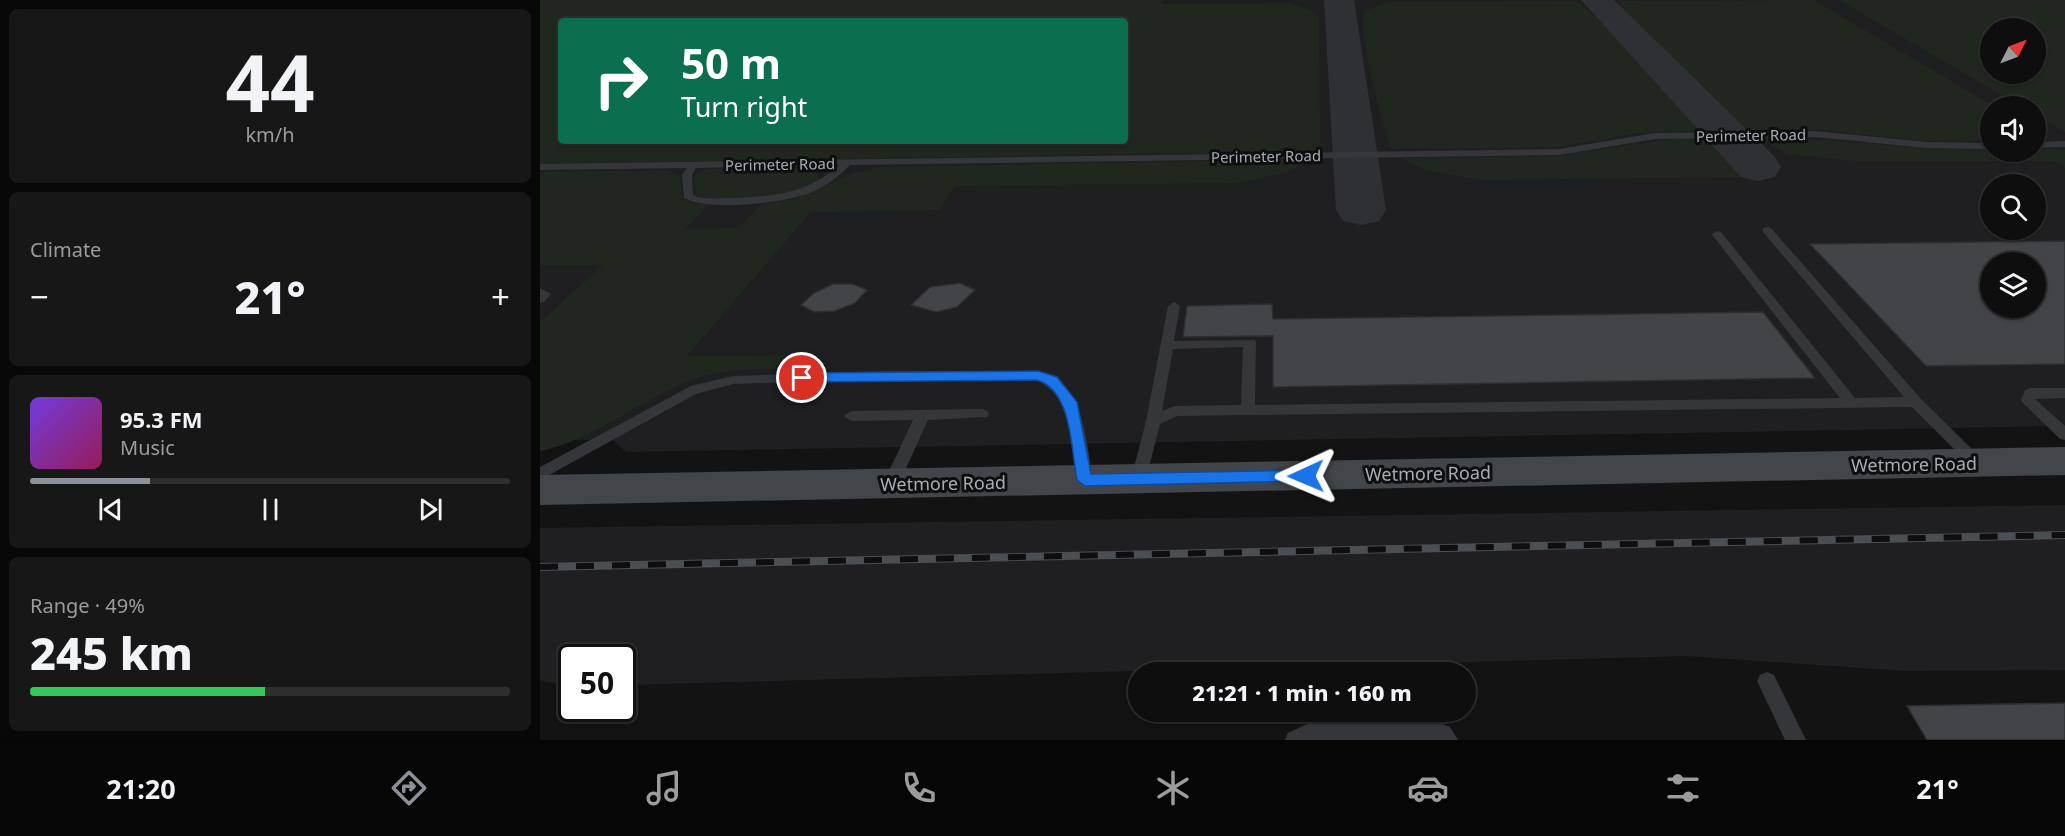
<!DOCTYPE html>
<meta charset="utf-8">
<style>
:root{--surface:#0e0e0f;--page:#171718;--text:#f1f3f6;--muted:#9b9c9e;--line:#2e2e2f;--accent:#8c9099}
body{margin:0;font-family:"Noto Sans",sans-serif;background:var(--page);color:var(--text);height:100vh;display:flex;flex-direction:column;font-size:22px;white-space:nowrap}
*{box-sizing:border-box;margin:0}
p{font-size:20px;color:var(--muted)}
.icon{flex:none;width:33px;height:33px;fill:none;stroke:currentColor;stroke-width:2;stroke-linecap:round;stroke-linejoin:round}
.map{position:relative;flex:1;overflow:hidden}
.drawer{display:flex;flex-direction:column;gap:9px;padding:9px;background:#080808;width:540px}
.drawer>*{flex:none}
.guide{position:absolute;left:18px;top:18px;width:570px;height:126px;border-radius:6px;box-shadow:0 2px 4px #0004,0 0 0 2px var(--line);background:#0b6e4f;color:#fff;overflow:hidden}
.needle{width:39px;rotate:48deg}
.buttons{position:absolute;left:1440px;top:18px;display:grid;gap:12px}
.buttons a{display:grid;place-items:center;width:66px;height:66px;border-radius:50%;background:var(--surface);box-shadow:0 2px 4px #0004,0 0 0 2px var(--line);font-size:30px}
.speed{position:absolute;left:18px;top:644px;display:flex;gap:12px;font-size:30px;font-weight:700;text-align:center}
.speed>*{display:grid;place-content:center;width:78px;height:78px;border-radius:50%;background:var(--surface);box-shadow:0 2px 4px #0004,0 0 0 2px var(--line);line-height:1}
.speed .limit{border:3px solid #111;border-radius:9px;background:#fff;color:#111}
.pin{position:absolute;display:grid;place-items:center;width:51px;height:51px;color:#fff;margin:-26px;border:3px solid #fff;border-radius:50%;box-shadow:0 2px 6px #0007}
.me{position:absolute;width:66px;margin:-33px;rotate:269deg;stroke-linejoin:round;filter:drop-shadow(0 0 4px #0008)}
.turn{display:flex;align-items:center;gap:21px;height:126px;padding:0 24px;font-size:27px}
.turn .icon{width:78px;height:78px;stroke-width:2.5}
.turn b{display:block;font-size:42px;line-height:51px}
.big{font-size:45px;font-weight:800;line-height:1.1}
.drawer .tile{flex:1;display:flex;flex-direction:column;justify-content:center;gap:9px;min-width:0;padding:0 21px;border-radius:9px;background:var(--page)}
.drawer .dial{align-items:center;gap:0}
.dial b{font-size:78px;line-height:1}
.song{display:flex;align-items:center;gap:18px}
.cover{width:72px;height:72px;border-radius:9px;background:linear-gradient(135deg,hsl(260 70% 55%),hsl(330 70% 35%))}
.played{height:6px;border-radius:3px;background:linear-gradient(90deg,var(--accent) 25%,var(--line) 25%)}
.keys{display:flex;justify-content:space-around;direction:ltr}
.heat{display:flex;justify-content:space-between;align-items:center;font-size:33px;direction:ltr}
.charge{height:9px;border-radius:4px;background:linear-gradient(90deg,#34c759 49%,var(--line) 0)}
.trip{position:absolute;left:588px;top:662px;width:348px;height:60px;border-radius:30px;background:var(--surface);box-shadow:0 2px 4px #0004,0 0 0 2px var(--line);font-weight:800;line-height:60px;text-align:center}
.tabs{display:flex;height:96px;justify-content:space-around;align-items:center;background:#060606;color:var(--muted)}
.tabs .icon{width:42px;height:42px}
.tabs .on{color:var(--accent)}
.tabs b{font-size:27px;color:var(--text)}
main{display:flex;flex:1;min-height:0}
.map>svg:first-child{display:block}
.built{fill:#1f1f21;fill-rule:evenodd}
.green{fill:#20271f;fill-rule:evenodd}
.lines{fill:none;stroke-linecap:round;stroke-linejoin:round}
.taxiway{fill:#2f3033;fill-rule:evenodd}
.building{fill:#424447;stroke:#2d2e30;stroke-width:1.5;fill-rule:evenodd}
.service{fill:#343639;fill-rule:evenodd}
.secondary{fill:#424549;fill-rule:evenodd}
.rail-casing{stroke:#4b4e52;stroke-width:8}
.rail{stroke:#0e0e0f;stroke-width:6;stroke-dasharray:18;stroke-linecap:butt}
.route{fill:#1a73e8;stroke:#114b97;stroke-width:1.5}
.labels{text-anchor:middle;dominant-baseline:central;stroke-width:6;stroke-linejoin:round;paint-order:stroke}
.far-street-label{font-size:15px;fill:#a5adb4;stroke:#0e0e0f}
.street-label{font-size:18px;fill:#a5adb4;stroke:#0e0e0f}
</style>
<main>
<section class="drawer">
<div class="tile dial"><b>44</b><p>km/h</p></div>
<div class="tile"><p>Climate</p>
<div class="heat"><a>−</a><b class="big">21°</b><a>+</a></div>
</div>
<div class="tile">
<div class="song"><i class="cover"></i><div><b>95.3 FM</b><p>Music</p></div></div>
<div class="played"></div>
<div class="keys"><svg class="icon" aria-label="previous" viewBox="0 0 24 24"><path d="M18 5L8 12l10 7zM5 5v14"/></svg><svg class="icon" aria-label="pause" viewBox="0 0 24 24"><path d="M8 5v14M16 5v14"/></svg><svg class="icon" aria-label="next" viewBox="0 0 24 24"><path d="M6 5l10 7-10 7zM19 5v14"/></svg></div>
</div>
<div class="tile"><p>Range · 49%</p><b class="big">245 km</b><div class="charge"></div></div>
</section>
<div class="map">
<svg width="1525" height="740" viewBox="0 0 1525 740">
<rect width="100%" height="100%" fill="#131314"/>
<!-- built -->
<path class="built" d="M0 0H1525V426L86 452 73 440H0ZM21 21H585V141H21ZM1450 28H1496V74H1450ZM1450 106H1496V152H1450ZM1450 184H1496V230H1450ZM1450 262H1496V308H1450Z
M1525 505V670L1364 671 1147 656 83 685 82 657H32L31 686 0 681V528Z"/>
<!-- green -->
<path class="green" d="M0 0H622L621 4 749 3 769 9 779 17 780 145H778L777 151 0 164ZM21 21H585V141H21Z
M1299 0H1525V132L1496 115V106H1480ZM1496 28V74H1450V28Z
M1035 1 1045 7 1076 37 1164 131 1097 133 1020 147 851 149C845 131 815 25 825 11L847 2Z
M1079 1 1274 0 1453 106 1450 140 1383 141 1279 130H1208L1150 81 1080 7Z
M1220 138C1298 138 1373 150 1450 149V152H1496V148L1525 150V168L1513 161H1315L1247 154Z
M1132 139H1171L1206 177 940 180 885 170 860 158 1015 156Z
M771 159 746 173 696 183 415 186 400 210 271 212 147 356 247 355 236 369C212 370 186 369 163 376 106 394 59 439 0 451V322L63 265H0V172L126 170 139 175 143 199 154 204H170L145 229 198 228 222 204 255 199 314 173 339 167Z
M264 168 263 170 277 173 280 179C263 196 174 207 156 194L154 176 166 169Z"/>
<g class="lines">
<!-- taxiway -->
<path class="taxiway" d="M784 0H814L846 210 839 221 821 225 803 221 796 210Z
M1041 0H1074L1235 157 1241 167 1235 177 1218 181 1201 177Z"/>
</g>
<!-- building -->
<path class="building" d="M1525 241V364L1386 366 1270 244ZM1450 262H1496V308H1450Z
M420 283 435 290 417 307 396 312 371 305 390 287Z
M293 284H313L327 290 315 303 295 311 274 312 261 305 274 293Z
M732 304 733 319 1223 312 1275 378 733 387V336L643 337 647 306Z
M1525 703V740H1387L1367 706Z"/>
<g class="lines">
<!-- service -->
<path class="service" d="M1275 131 1387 142 1450 143V149L1387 148 1275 137 1115 139 1019 155 310 165C299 176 287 186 272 192 247 203 168 212 144 198L142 175 147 168 0 170V164L1019 149 1115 133ZM299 165C267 194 231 197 190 198 178 198 164 200 153 195L152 175 156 168Z
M1525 141V147L1496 148V142Z
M1227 227 1231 228 1381 399 1439 456 1442 460 1439 464H1429L1372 407 637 416 620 424 605 483 599 485 593 483 591 479 606 421 628 306 634 302 640 306 634 341 715 340 716 343 715 405 1300 398 1173 236 1172 234 1177 231 1181 232 1315 398 1364 397 1223 232V228ZM703 347 701 405 635 406 622 411 633 349Z
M0 288 11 294 4 302 0 303Z
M354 371 498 372C545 384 546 440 553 480L551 484 545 486 539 484 537 480C532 444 534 398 496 380L354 379 193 384 156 394 0 480V467L151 386 193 376Z
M1490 388H1525V398L1495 399 1525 426V440L1520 439 1483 403 1481 400 1485 390Z
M442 409 447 411 449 414 447 417 388 420 359 484 357 488 351 490 345 488 343 484 373 420 311 421 304 416 311 411Z
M1227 672 1234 675 1266 740H1245L1217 681 1220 675Z
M769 723 903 724 910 727 918 740H745L748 733Z"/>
<!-- secondary -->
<path class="secondary" d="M1525 447V475L0 505V475Z"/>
<!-- rail casing -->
<g class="rail-casing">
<path id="rail" d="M0 567 1525 535"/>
</g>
<!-- rail -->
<use href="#rail" class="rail"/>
</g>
<!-- route -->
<path class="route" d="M498 371 517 377 537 402 551 474 766 470 774 476 766 481 545 486 537 480C531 449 532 390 497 380L262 382 255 378 262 373Z"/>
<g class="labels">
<!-- far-street labels -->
<g class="far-street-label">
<text transform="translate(1211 135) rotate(-1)">Perimeter Road</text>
<text transform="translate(726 156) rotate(-1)">Perimeter Road</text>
<text transform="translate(240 164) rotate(-1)">Perimeter Road</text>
</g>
<!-- street labels -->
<g class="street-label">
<text transform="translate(1374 464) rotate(-1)">Wetmore Road</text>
<text transform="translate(888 473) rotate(-1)">Wetmore Road</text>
<text transform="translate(403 483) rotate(-1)">Wetmore Road</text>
</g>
</g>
</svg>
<div class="buttons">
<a><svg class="needle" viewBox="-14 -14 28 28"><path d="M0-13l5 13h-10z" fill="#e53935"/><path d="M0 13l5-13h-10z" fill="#9b9c9e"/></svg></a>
<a><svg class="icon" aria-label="sound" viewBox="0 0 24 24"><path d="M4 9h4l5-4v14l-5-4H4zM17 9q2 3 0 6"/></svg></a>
<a><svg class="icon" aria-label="search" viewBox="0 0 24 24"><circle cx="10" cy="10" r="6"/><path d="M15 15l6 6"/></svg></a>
<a><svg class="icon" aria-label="layers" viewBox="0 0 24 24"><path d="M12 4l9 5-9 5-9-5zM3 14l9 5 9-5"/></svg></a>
</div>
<div class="speed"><div class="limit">50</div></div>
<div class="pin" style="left:262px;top:378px;background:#d93025"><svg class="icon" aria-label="arrive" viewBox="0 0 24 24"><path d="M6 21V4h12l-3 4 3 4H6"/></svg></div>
<svg class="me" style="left:766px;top:476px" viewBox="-20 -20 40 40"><path d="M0-17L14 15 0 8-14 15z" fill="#1a73e8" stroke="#fff" stroke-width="4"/></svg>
<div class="trip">21:21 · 1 min · 160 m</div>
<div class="guide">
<div class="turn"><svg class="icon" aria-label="right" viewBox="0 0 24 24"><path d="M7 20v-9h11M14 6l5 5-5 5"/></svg><div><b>50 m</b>Turn right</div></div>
</div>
</div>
</main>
<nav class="tabs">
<b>21:20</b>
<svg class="icon on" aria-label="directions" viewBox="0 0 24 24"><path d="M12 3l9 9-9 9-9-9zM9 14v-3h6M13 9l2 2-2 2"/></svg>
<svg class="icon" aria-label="music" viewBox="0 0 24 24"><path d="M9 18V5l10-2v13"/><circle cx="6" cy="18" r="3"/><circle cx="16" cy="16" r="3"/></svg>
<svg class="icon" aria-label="phone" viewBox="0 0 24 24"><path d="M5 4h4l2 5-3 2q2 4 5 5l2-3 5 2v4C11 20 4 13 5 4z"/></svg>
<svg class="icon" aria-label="climate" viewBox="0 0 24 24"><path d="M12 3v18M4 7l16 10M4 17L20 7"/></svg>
<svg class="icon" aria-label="car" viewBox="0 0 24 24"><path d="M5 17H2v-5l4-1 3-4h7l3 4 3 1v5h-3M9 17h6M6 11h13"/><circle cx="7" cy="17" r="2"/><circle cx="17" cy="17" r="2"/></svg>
<svg class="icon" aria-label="filters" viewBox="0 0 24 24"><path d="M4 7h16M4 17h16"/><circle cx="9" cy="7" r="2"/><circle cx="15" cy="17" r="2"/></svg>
<b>21°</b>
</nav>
